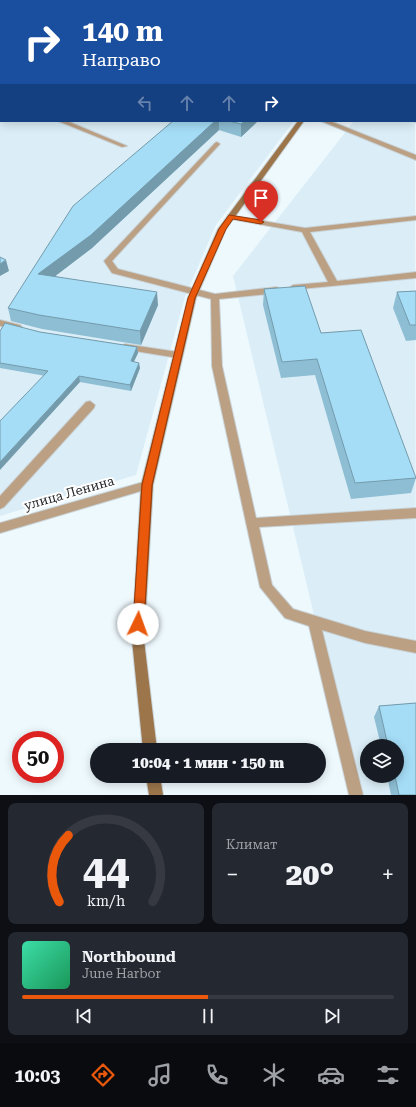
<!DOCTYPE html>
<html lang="ru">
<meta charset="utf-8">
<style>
:root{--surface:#171b24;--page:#242831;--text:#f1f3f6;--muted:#9ea1a6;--line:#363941;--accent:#ea580c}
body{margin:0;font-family:"Roboto Serif",serif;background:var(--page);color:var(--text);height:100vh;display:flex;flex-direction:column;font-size:15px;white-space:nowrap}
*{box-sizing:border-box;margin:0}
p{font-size:13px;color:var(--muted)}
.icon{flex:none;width:22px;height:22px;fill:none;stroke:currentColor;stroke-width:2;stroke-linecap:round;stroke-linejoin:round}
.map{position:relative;height:795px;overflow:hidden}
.sheet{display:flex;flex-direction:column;gap:8px;padding:8px;background:#0d0f14;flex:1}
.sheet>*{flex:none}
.top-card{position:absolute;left:0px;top:0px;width:416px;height:122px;box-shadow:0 2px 10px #0003;background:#1a4fa0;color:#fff;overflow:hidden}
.fabs{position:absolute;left:360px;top:739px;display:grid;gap:8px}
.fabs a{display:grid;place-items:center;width:44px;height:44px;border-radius:50%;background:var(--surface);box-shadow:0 2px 10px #0003;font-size:20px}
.speed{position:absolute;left:12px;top:731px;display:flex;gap:8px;font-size:20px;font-weight:700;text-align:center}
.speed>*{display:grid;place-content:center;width:52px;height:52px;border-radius:50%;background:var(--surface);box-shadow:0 2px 10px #0003;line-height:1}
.speed .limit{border:6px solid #d22;background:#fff;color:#111}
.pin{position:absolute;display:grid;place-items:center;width:34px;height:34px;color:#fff;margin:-41px -17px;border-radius:50% 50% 50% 0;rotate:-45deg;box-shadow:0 0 4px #0007}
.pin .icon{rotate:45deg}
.me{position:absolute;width:44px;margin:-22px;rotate:3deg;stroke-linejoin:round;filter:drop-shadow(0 0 3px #0008)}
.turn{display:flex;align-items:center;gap:14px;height:84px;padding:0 16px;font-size:18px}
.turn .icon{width:52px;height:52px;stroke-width:2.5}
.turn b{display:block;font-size:28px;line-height:34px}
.lanes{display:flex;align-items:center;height:38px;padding:0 16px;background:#0003;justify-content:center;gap:20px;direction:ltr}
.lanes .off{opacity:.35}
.big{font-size:30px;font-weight:800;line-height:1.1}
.sheet .card{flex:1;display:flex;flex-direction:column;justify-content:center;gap:6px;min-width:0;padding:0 14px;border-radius:8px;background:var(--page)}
.sheet .dial{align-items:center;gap:0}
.dial svg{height:104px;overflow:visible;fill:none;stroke:var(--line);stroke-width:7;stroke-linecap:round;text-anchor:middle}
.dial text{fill:var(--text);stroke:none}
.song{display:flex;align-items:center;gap:12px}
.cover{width:48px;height:48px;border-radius:6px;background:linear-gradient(135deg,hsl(160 70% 55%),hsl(150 70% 35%))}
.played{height:4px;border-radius:2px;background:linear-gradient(90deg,var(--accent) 50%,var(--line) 50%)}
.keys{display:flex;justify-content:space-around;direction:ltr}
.heat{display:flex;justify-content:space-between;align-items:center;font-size:22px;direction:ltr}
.sheet .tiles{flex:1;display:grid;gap:8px;grid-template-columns:1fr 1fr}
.card:last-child{grid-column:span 2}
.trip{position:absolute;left:90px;top:743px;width:236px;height:40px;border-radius:20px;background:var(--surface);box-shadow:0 2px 10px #0003;font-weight:800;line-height:40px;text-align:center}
.menu{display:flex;height:64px;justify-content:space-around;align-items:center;background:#090b0e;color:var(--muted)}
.menu .icon{width:28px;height:28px}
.menu .selected{color:var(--accent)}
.menu b{font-size:18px;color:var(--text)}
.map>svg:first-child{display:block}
.built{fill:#dbeef7;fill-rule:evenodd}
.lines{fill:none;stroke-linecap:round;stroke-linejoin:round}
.service-casing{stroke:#c9d3d8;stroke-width:2}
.minor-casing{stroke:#c9d3d8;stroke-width:2}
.secondary-casing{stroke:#c9d3d8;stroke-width:2}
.service{fill:#bba084;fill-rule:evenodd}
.minor{fill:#bba084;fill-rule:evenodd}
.secondary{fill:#9c754b;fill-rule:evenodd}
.wall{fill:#8ebed4}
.shaded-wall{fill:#749bac}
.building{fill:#a5ddf6;stroke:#749bac}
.route{fill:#ea580c;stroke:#983908}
.labels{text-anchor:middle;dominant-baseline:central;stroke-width:4;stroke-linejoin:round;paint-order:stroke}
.street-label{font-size:13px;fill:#232729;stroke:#fff}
</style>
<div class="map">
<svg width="416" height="795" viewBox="0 0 416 795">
<rect width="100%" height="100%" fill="#eef9fe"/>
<!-- built -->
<path class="built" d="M0 0H416L1 1V121H294L216 225 185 297 136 475 0 516Z
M415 87 416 795H357L233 276 354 121H415ZM367 746H397V776H367Z"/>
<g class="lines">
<!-- service casing -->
<g class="service-casing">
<path id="service" d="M175 0H182L174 1Z
M297 0H303L296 1Z
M0 66H1V70H0Z
M415 84H416V89H415Z
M0 95H1V99H0Z
M415 117H416V122L413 121H415Z
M58 121H67L127 146 122 147Z
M321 121H330L416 155V160Z
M217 142 220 144 219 145 112 261 118 269 215 294 277 287 281 290 277 293 219 299 222 366 256 518 416 508V518L259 527 272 585 293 609 365 631 416 641V653L365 643 322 630 363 795H349L309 626 285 618 260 587 212 366 211 299 112 273 104 261 215 143Z
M228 215 305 228 416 216V220L310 232 337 281 416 272V278L290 290 289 288 293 285 328 282 302 232 231 219H228Z
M0 320 20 325 22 327 17 330 0 326Z
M125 344 178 352 183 355 178 358 122 349 120 347Z
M90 401 95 405 94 408 4 507 0 509V496L86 402Z"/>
</g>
<!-- minor casing -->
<g class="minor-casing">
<path id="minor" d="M147 481 151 482 153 485 151 488 0 533V523Z"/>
</g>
<!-- secondary casing -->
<g class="secondary-casing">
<path id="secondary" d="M416 3V7L415 8V4Z
M298 121H304L226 229 196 298 153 485 144 640 157 750H143L132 640 141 485 188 298 218 229Z
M146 776H160L163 795H149Z"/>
</g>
<!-- service -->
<use href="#service" class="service"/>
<!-- minor -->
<use href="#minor" class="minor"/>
<!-- secondary -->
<use href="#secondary" class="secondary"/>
</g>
<!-- wall -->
<path class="wall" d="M187 0H253L252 1H187Z
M173 121H258L241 137 219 130 92 248 55 276 158 305 141 345 42 329 11 321 8 308Z
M264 289 321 333 416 478 411 493 351 499 315 375 281 378 263 305Z
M416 291V340L406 341 393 308 397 292Z
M0 331 40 332 137 347 138 353 134 362 140 368 131 391 0 368Z
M416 703V795H391L387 776H397V746H381L374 717 379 706Z"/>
<!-- shaded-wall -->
<path class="shaded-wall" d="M239 0H253L252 1H237Z
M353 0H363L362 1H352Z
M1 23V36H0V24Z
M215 121H219V130L92 248 41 287 38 274Z
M245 121H258L241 137V124Z
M6 260 9 271 0 276V264Z
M157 292 158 305 141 345 140 331Z
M137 347 138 353 131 367V361Z
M139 363 140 368 131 391 130 385Z
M79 376 80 382 0 470V462Z"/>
<!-- building -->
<path class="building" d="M0 0H39L42 1H1V23L0 24Z
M194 0H239L237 1H197Z
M317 0H353L352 1H316Z
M173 121H215L91 235 38 274 157 292 140 331 39 315 8 308 73 206Z
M229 121H245L241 124Z
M0 257 6 260 0 264Z
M305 286 321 333 361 330 416 478 355 483 317 359 282 362 264 289Z
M416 291V325H410L397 292Z
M5 323 40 332 137 347 131 361 139 363 130 385 79 376 0 462V421L48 371 0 363V331Z
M416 703V795H399L395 776H397V746H388L379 706Z"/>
<!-- route -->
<path class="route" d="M229 215 261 220 264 222 261 224 233 219 226 229 195 298 152 485 144 624 143 628 138 630 134 628 133 624 142 485 188 298 219 229Z"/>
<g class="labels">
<!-- street labels -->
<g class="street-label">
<text transform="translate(69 493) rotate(-16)">улица Ленина</text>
</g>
</g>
</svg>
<div class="fabs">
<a><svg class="icon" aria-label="layers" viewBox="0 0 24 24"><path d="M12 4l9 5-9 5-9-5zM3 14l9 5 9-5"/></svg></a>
</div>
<div class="speed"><div class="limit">50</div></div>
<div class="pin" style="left:261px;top:222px;background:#d93025"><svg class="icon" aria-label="arrive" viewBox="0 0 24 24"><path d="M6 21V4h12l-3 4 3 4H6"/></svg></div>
<svg class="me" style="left:138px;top:624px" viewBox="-20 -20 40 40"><circle r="19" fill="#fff"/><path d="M0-13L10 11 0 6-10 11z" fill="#ea580c"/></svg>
<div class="trip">10:04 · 1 мин · 150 m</div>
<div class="top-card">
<div class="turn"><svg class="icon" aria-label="right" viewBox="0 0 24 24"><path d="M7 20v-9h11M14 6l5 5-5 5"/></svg><div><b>140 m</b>Направо</div></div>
<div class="lanes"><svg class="icon off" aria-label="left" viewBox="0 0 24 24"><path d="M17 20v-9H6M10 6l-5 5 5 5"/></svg><svg class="icon off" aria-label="ahead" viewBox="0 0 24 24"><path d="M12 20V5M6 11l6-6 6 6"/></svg><svg class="icon off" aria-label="ahead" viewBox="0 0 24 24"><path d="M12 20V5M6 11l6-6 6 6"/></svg><svg class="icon" aria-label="right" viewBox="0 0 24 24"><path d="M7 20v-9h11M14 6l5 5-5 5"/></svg></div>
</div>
</div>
<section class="sheet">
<div class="tiles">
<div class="card dial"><svg viewBox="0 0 100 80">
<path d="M14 69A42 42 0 1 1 86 69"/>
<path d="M14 69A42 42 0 0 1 21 18" stroke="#ea580c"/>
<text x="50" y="56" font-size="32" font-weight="700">44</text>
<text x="50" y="72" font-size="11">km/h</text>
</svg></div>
<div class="card"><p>Климат</p>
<div class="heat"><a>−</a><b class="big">20°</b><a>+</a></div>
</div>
<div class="card">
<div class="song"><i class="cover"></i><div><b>Northbound</b><p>June Harbor</p></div></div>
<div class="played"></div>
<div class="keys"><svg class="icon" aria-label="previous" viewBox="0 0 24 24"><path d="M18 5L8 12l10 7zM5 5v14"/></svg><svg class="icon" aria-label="pause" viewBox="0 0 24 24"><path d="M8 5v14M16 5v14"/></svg><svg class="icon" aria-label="next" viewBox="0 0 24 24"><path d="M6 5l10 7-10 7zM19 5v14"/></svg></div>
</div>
</div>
</section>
<nav class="menu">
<b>10:03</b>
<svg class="icon selected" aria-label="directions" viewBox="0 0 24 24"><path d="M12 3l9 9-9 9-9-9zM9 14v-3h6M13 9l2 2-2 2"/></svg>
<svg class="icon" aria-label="music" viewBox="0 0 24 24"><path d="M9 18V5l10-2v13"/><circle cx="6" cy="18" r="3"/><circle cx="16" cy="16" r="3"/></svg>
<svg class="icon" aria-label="phone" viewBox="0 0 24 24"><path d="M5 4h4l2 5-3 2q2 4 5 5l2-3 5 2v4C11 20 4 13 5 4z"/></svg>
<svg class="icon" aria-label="climate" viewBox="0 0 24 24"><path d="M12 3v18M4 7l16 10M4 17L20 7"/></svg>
<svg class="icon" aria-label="car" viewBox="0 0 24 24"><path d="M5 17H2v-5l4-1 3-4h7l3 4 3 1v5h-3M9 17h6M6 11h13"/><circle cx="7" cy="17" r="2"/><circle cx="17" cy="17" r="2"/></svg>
<svg class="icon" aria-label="filters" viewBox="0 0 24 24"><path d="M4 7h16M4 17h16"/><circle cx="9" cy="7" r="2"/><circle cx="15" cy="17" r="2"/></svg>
</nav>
